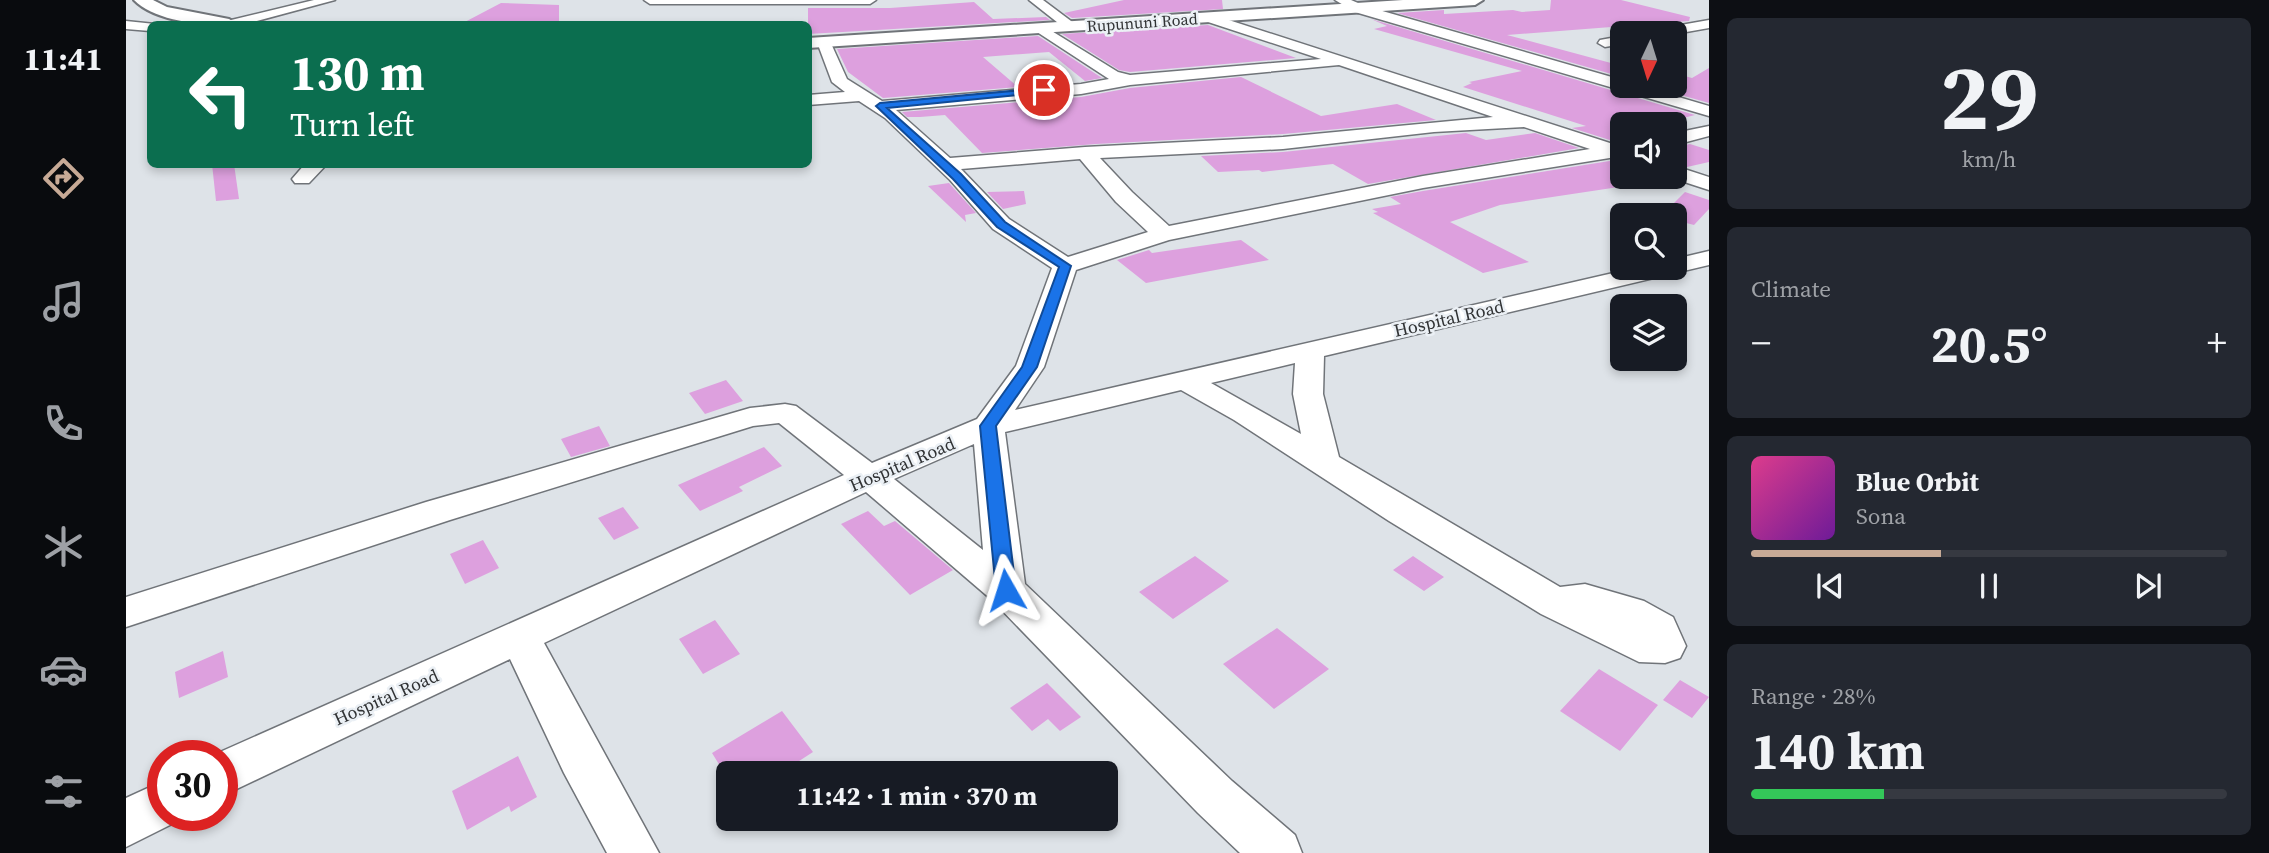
<!DOCTYPE html>
<meta charset="utf-8">
<style>
:root{--surface:#171b24;--page:#242831;--text:#f1f3f6;--muted:#9ea1a6;--line:#363941;--accent:#c7aa96}
body{margin:0;font-family:"Source Serif 4",serif;background:var(--page);color:var(--text);height:100vh;display:flex;flex-direction:column;font-size:26px;white-space:nowrap}
*{box-sizing:border-box;margin:0}
p{font-size:23px;color:var(--muted)}
.icon{flex:none;width:38px;height:38px;fill:none;stroke:currentColor;stroke-width:2;stroke-linecap:round;stroke-linejoin:round}
.map{position:relative;flex:1;overflow:hidden}
.details{display:flex;flex-direction:column;gap:18px;padding:18px;background:#0d0f14;width:560px}
.details>*{flex:none}
.hud{position:absolute;left:21px;top:21px;width:665px;height:147px;border-radius:10px;box-shadow:0 4px 10px #0003;background:#0b6e4f;color:#fff;overflow:hidden}
.needle{width:46px;rotate:184deg}
.fabs{position:absolute;left:1484px;top:21px;display:grid;gap:14px}
.fabs a{display:grid;place-items:center;width:77px;height:77px;border-radius:10px;background:var(--surface);box-shadow:0 4px 10px #0003;font-size:35px}
.speed{position:absolute;left:21px;top:740px;display:flex;gap:14px;font-size:35px;font-weight:700;text-align:center}
.speed>*{display:grid;place-content:center;width:91px;height:91px;border-radius:50%;background:var(--surface);box-shadow:0 4px 10px #0003;line-height:1}
.speed .limit{border:10px solid #d22;background:#fff;color:#111}
.pin{position:absolute;display:grid;place-items:center;width:60px;height:60px;color:#fff;margin:-30px;border:4px solid #fff;border-radius:50%;box-shadow:0 2px 7px #0007}
.me{position:absolute;width:77px;margin:-38px;rotate:354deg;stroke-linejoin:round;filter:drop-shadow(0 0 5px #0008)}
.turn{display:flex;align-items:center;gap:24px;height:147px;padding:0 28px;font-size:32px}
.turn .icon{width:91px;height:91px;stroke-width:2.5}
.turn b{display:block;font-size:49px;line-height:60px}
.big{font-size:52px;font-weight:700;line-height:1.1}
.details .tile{flex:1;display:flex;flex-direction:column;justify-content:center;gap:10px;min-width:0;padding:0 24px;border-radius:10px;background:var(--page)}
.details .dial{align-items:center;gap:0}
.dial b{font-size:91px;line-height:1}
.song{display:flex;align-items:center;gap:21px}
.cover{width:84px;height:84px;border-radius:10px;background:linear-gradient(135deg,hsl(330 70% 55%),hsl(280 70% 35%))}
.played{height:7px;border-radius:4px;background:linear-gradient(90deg,var(--accent) 40%,var(--line) 40%)}
.keys{display:flex;justify-content:space-around;direction:ltr}
.heat{display:flex;justify-content:space-between;align-items:center;font-size:38px;direction:ltr}
.charge{height:10px;border-radius:5px;background:linear-gradient(90deg,#34c759 28%,var(--line) 0)}
.trip{position:absolute;left:590px;top:761px;width:402px;height:70px;border-radius:10px;background:var(--surface);box-shadow:0 4px 10px #0003;font-weight:700;line-height:70px;text-align:center}
main{display:flex;flex:1;min-height:0}
.menu{display:flex;flex-direction:column;width:126px;justify-content:space-around;align-items:center;background:#090b0e;color:var(--muted)}
.menu .icon{width:49px;height:49px}
.menu .selected{color:var(--accent)}
.menu b{font-size:32px;color:var(--text)}
.map>svg:first-child{display:block}
.building{fill:#dda0de}
.lines{fill:none;stroke-linecap:round;stroke-linejoin:round}
.street-casing{stroke:#707479;stroke-width:3}
.primary-casing{stroke:#707479;stroke-width:4}
.street{fill:#fff;fill-rule:evenodd}
.primary{fill:#fff;fill-rule:evenodd}
.route{fill:#1a73e8;stroke:#114b97;stroke-width:2}
.labels{text-anchor:middle;dominant-baseline:central;stroke-width:5;stroke-linejoin:round;paint-order:stroke}
.far-street-label{font-size:16px;fill:#303234;stroke:#ebf0f5}
.street-label{font-size:18px;fill:#303234;stroke:#ebf0f5}
</style>
<main>
<nav class="menu">
<b>11:41</b>
<svg class="icon selected" aria-label="directions" viewBox="0 0 24 24"><path d="M12 3l9 9-9 9-9-9zM9 14v-3h6M13 9l2 2-2 2"/></svg>
<svg class="icon" aria-label="music" viewBox="0 0 24 24"><path d="M9 18V5l10-2v13"/><circle cx="6" cy="18" r="3"/><circle cx="16" cy="16" r="3"/></svg>
<svg class="icon" aria-label="phone" viewBox="0 0 24 24"><path d="M5 4h4l2 5-3 2q2 4 5 5l2-3 5 2v4C11 20 4 13 5 4z"/></svg>
<svg class="icon" aria-label="climate" viewBox="0 0 24 24"><path d="M12 3v18M4 7l16 10M4 17L20 7"/></svg>
<svg class="icon" aria-label="car" viewBox="0 0 24 24"><path d="M5 17H2v-5l4-1 3-4h7l3 4 3 1v5h-3M9 17h6M6 11h13"/><circle cx="7" cy="17" r="2"/><circle cx="17" cy="17" r="2"/></svg>
<svg class="icon" aria-label="filters" viewBox="0 0 24 24"><path d="M4 7h16M4 17h16"/><circle cx="9" cy="7" r="2"/><circle cx="15" cy="17" r="2"/></svg>
</nav>
<div class="map">
<svg width="1583" height="853" viewBox="0 0 1583 853">
<rect width="100%" height="100%" fill="#dee3e8"/>
<!-- building -->
<path class="building" d="M998 0H1096L1097 9 946 18 938 13Z
M1425 0H1495L1564 17 1563 21 1381 35 1496 66V77L1271 13 1318 10V14L1387 10 1396 12 1424 10Z
M848 2 867 19 920 17 924 20 682 34V8H764Z
M375 3 433 5V24H335Z
M1245 19 1569 115 1534 124H1496V142H1490L1446 128 1460 126 1337 87 1346 83 1343 82 1396 71 1248 29 1261 26Z
M1082 25 1170 58 1004 72 993 70 936 34Z
M912 36 976 78 959 81 923 52 857 57 892 87 757 98 722 72 711 49Z
M1583 68V103L1523 86H1549V77L1555 75 1566 78Z
M1115 77 1195 116 1271 104 1310 120 1157 134 970 144 856 153 819 115 794 117H781L776 112 955 97 1004 88Z
M1340 133 1360 140 1409 133 1453 148 1242 184 1207 164 1136 172 1133 170 1092 172 1075 156 1157 152Z
M1564 144 1583 150V162L1561 167 1549 164V147Z
M1496 159V177H1520L1515 178 1526 182 1374 205 1324 222 1403 262 1357 273 1247 213 1252 212 1246 209 1275 204 1264 197 1297 191Z
M86 164H108L113 199 90 201Z
M823 183 850 213 839 215 840 222 802 186Z
M898 191 900 204 877 209 861 192Z
M1559 192 1583 200V209L1568 225 1549 220V215H1536Z
M1115 240 1143 260 1020 283 991 260 1023 250 1026 253Z
M600 380 617 401 579 414 563 393Z
M473 426 484 446 445 457 435 439Z
M638 447 656 466 613 487 617 491 574 511 552 485Z
M497 507 513 528 488 540 472 518Z
M742 511 758 526 769 521 827 570 784 595 715 524Z
M357 540 373 568 339 584 324 554Z
M1069 556 1103 581 1047 619 1013 592Z
M1287 556 1318 577 1298 591 1267 570Z
M589 620 614 654 577 674 553 639Z
M1151 628 1203 669 1148 709 1097 664Z
M97 651 102 677 53 698 49 672Z
M1473 669 1532 705 1494 751 1434 711Z
M1554 680 1583 697 1566 718 1537 700Z
M921 683 955 717 934 731 922 719 906 731 884 708Z
M656 711 687 752 653 774H599L586 753Z
M392 756 411 797 385 812 383 806 341 830 326 791Z"/>
<g class="lines">
<!-- street casing -->
<g class="street-casing">
<path id="street" d="M188 0H209L120 24H99L101 21Z
M518 0H750L744 4H524Z
M903 0H917L953 27 951 30H941Z
M1209 0H1225L1239 6 1496 80V86H1515L1583 106V116L1229 12Z
M1081 13 1490 145 1496 144V156L1297 188 1043 240 950 270 918 367 889 410 1509 268H1549V259L1583 251V265L1198 356 1197 394 1213 457 1434 587 1459 584 1518 601 1547 617 1560 646 1554 658 1539 663 1513 662 1415 614 1263 521 1108 420 1055 390 879 432 899 584 1106 781 1169 835 1176 853H1114L1072 813 866 600 740 492 418 643 533 853H481L438 773 384 659 96 796V756H85L718 475 653 423 627 426 324 520 0 627V597L300 502 624 408 659 404 670 406 746 463 851 419 890 366 926 268 867 229 824 180 759 118 733 101 682 105V95L719 92 706 82 691 42 693 39H703L721 79 756 101 955 84 983 79 911 32V26L916 25 992 72 1004 75 1195 59 1076 20 1074 17ZM1213 65 1367 117 1157 137 959 147 824 158 770 110 955 94 1004 85ZM1398 127 1464 149 1297 176 1043 226 1006 192 974 158 1157 149 1308 132ZM954 159 990 202 1022 232 942 257 883 219 835 169ZM1169 363 1167 394 1175 434 1085 383ZM848 444 857 550 768 479Z
M1583 20V28L1549 34 1525 33 1532 29Z
M0 21 29 24H24V31L0 29Z
M1496 36V44L1479 47 1472 43 1474 40Z
M1583 126V136L1549 145V133Z
M179 164H201L183 183H169L166 179Z
M1549 166 1583 177V190L1543 177H1549Z
M37 781V816H56L54 820 0 847V798Z"/>
</g>
<!-- primary casing -->
<g class="primary-casing">
<path id="primary" d="M8 0H27L41 7 103 19 111 24C83 27 29 22 8 0Z
M1277 0H1357L1349 5 682 48V38Z"/>
</g>
<!-- street -->
<use href="#street" class="street"/>
<!-- primary -->
<use href="#primary" class="primary"/>
</g>
<!-- route -->
<path class="route" d="M918 88 921 92 761 108 835 174 879 222 945 266 911 367 870 426 890 590 887 595 880 598 873 595 870 590 854 426 896 367 933 267 871 227 827 179 750 106 754 103Z"/>
<g class="labels">
<!-- far-street labels -->
<g class="far-street-label">
<text transform="translate(1016 22) rotate(-4)">Rupununi Road</text>
</g>
<!-- street labels -->
<g class="street-label">
<text transform="translate(1323 318) rotate(-13)">Hospital Road</text>
<text transform="translate(776 464) rotate(-23)">Hospital Road</text>
<text transform="translate(260 697) rotate(-24)">Hospital Road</text>
</g>
</g>
</svg>
<div class="fabs">
<a><svg class="needle" viewBox="-14 -14 28 28"><path d="M0-13l5 13h-10z" fill="#e53935"/><path d="M0 13l5-13h-10z" fill="#9ea1a6"/></svg></a>
<a><svg class="icon" aria-label="sound" viewBox="0 0 24 24"><path d="M4 9h4l5-4v14l-5-4H4zM17 9q2 3 0 6"/></svg></a>
<a><svg class="icon" aria-label="search" viewBox="0 0 24 24"><circle cx="10" cy="10" r="6"/><path d="M15 15l6 6"/></svg></a>
<a><svg class="icon" aria-label="layers" viewBox="0 0 24 24"><path d="M12 4l9 5-9 5-9-5zM3 14l9 5 9-5"/></svg></a>
</div>
<div class="speed"><div class="limit">30</div></div>
<div class="pin" style="left:918px;top:90px;background:#d93025"><svg class="icon" aria-label="arrive" viewBox="0 0 24 24"><path d="M6 21V4h12l-3 4 3 4H6"/></svg></div>
<svg class="me" style="left:880px;top:590px" viewBox="-20 -20 40 40"><path d="M0-17L14 15 0 8-14 15z" fill="#1a73e8" stroke="#fff" stroke-width="4"/></svg>
<div class="trip">11:42 · 1 min · 370 m</div>
<div class="hud">
<div class="turn"><svg class="icon" aria-label="left" viewBox="0 0 24 24"><path d="M17 20v-9H6M10 6l-5 5 5 5"/></svg><div><b>130 m</b>Turn left</div></div>
</div>
</div>
<section class="details">
<div class="tile dial"><b>29</b><p>km/h</p></div>
<div class="tile"><p>Climate</p>
<div class="heat"><a>−</a><b class="big">20.5°</b><a>+</a></div>
</div>
<div class="tile">
<div class="song"><i class="cover"></i><div><b>Blue Orbit</b><p>Sona</p></div></div>
<div class="played"></div>
<div class="keys"><svg class="icon" aria-label="previous" viewBox="0 0 24 24"><path d="M18 5L8 12l10 7zM5 5v14"/></svg><svg class="icon" aria-label="pause" viewBox="0 0 24 24"><path d="M8 5v14M16 5v14"/></svg><svg class="icon" aria-label="next" viewBox="0 0 24 24"><path d="M6 5l10 7-10 7zM19 5v14"/></svg></div>
</div>
<div class="tile"><p>Range · 28%</p><b class="big">140 km</b><div class="charge"></div></div>
</section>
</main>
